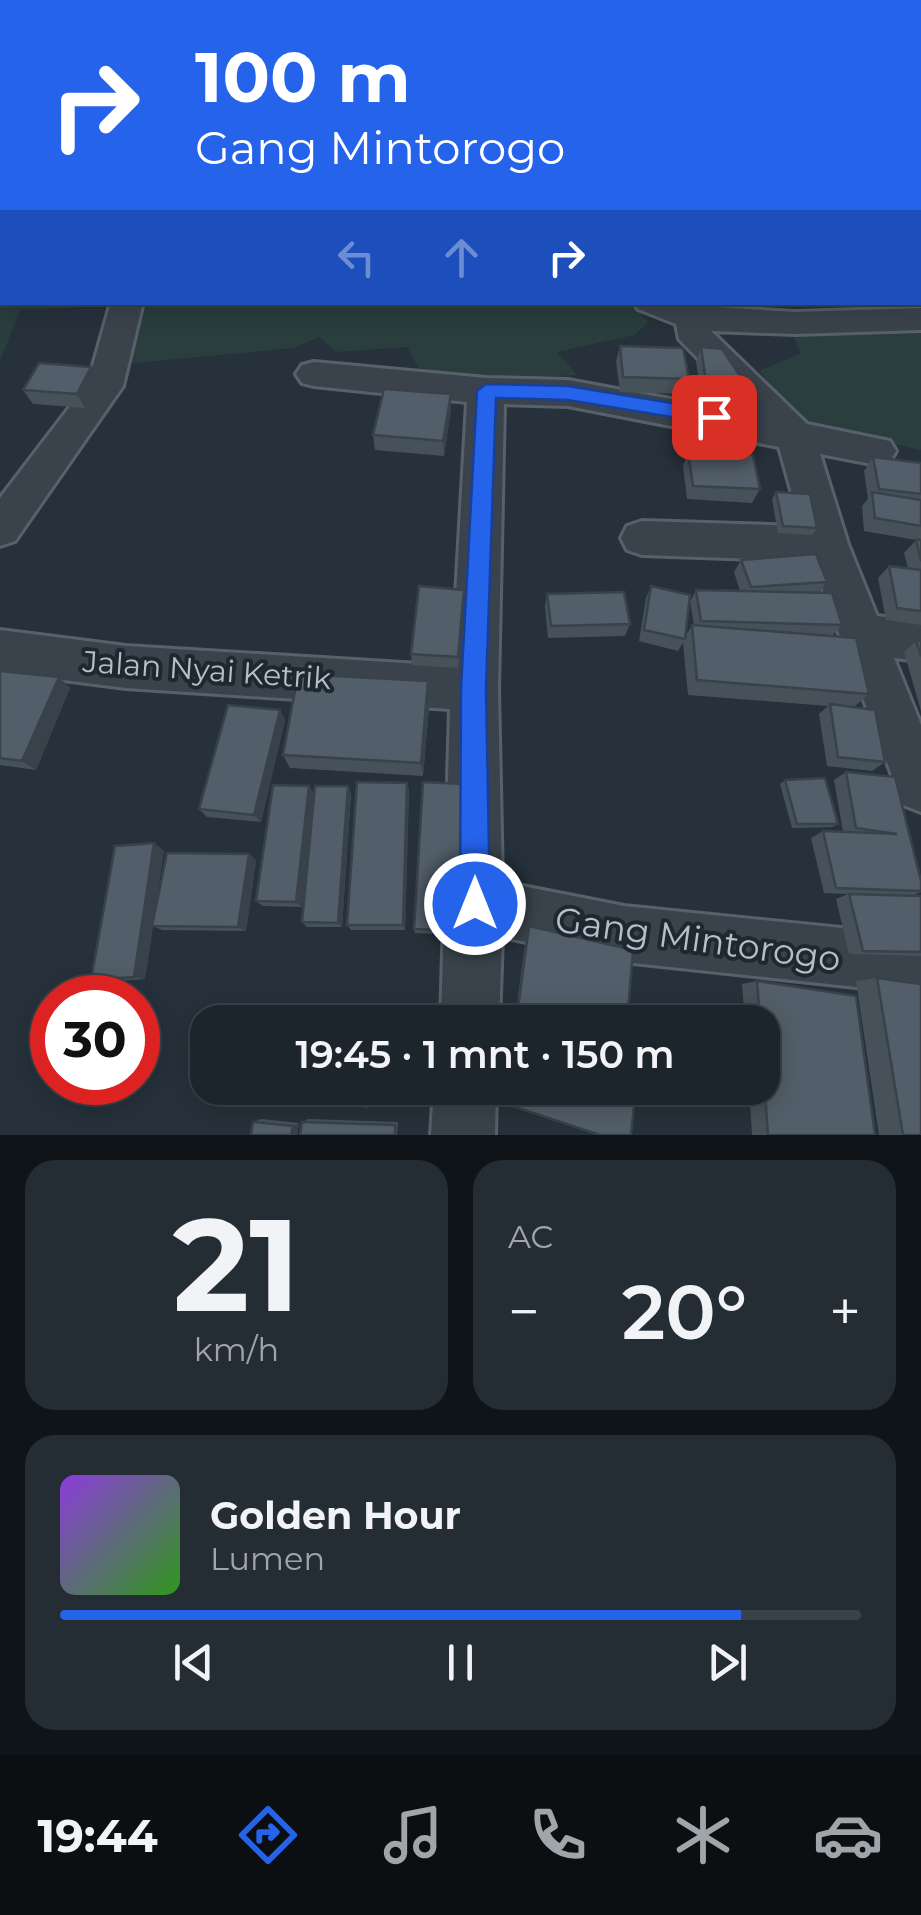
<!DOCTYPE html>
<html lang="id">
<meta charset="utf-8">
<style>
:root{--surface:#1c252c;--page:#252d34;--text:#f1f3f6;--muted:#a0a5a9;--line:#3a4248;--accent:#2563eb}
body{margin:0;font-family:Montserrat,sans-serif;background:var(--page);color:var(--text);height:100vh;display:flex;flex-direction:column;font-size:38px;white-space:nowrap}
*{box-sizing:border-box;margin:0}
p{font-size:32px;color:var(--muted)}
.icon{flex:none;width:55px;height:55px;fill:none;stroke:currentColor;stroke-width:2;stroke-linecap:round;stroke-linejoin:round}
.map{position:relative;height:1135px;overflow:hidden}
.sheet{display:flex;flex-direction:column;gap:25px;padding:25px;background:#0f1418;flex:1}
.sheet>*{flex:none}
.top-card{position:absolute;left:0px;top:0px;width:922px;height:305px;box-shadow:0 5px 25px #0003,0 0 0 2px var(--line);background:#2563eb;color:#fff;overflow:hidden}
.speed{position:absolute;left:30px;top:975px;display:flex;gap:20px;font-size:50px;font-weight:700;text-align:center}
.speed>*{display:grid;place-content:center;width:130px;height:130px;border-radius:50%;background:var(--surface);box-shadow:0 5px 25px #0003,0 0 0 2px var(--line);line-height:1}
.speed .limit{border:15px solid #d22;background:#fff;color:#111}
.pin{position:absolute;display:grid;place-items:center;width:85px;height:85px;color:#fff;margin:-42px;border-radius:20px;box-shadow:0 5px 15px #0006}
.me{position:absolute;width:110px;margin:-55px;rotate:0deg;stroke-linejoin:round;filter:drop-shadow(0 0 8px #0008)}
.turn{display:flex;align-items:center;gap:35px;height:210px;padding:0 30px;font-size:45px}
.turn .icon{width:130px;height:130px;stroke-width:2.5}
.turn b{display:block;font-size:70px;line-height:85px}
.lanes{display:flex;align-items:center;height:95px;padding:0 30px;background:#0003;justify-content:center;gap:50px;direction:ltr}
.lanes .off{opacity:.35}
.big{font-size:75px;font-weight:600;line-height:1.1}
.sheet .tile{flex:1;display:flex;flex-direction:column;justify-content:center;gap:15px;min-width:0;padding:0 35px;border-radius:30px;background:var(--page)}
.sheet .dial{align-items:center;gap:0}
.dial b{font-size:130px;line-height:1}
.song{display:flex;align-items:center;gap:30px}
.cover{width:120px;height:120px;border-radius:15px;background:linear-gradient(135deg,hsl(270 70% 55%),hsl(110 70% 35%))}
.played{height:10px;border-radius:5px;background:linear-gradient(90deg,var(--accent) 85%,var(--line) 85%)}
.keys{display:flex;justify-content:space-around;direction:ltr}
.heat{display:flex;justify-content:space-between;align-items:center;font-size:55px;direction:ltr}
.sheet .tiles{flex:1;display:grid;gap:25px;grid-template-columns:1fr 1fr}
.tile:last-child{grid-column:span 2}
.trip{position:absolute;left:190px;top:1005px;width:590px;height:100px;border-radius:30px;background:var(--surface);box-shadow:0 5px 25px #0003,0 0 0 2px var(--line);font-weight:600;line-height:100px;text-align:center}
.tabs{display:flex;height:160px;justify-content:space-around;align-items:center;background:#0b0f12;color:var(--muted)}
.tabs .icon{width:70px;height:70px}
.tabs .current{color:var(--accent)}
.tabs b{font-size:45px;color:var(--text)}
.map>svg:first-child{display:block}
.green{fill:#293e3d}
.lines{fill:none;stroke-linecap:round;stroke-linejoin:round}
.street-casing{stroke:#58616a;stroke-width:6}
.street{fill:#3a434c;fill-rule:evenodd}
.wall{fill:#47515a}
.shaded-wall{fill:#39424a}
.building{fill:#525e69;stroke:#39424a;stroke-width:2.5}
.route{fill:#2563eb;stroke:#184099;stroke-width:2.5}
.labels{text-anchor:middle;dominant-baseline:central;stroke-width:8;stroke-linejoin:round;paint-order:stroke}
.street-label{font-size:30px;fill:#b6bec7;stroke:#1f2831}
.near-street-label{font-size:35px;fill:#b6bec7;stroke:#1f2831}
</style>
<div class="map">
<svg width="921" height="1135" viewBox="0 0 921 1135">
<rect width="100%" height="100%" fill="#26313b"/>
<!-- green -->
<path class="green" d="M0 194 2 302 75 303 73 308 20 310 0 361Z
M107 302H629L648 322 635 335 557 352 577 375 426 383 407 347 337 352 319 337 294 348 136 363 98 348Z
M921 330V450L821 428 792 416 759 371 801 353 791 332Z"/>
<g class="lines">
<!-- street casing -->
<g class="street-casing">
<path id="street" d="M920 32H921V46H920Z
M920 103 921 104V121L920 120Z
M111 302H143L123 386 15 541 0 546V498L88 383Z
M634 302 795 312 921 308V330L795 334 711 331 807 424 890 441 896 451 890 461 877 465 820 454 848 544 877 616 921 621V661L894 658 921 725V812L903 805 812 561 642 555 627 550 621 538 627 526 642 521 801 526 779 447 568 406 504 404 498 689 502 882 624 906 921 936V994L624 962 502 937 499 1022H441L450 709 126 688 0 672V630L126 646 452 666 467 402 314 386 302 383 296 374 302 365 314 362 486 378 568 380 752 414 679 339 676 324 638 309Z
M434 1088H496L495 1135H431Z"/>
</g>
<!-- street -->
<use href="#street" class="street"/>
</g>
<!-- wall -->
<path class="wall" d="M620 346 689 379 684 394 620 392 616 361Z
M701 347 751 392 744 407 702 404 696 362Z
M99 381 85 408 33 404 23 390Z
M451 394V409L444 456 375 450 373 435Z
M688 452 760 489 752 503 687 499 683 466Z
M873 457 921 463V625L886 620 878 578 889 566 908 568 904 553 916 540 864 531 862 506 868 499 864 471Z
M776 492 817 528 813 535 778 533 772 499Z
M741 560 827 582 819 593 842 625 832 636 869 694 854 707 885 762 872 771 827 766 819 714 828 706 688 695 683 643 678 651 639 641 646 598 651 586 685 637 692 625H694L690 602 696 590 740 591 734 572Z
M547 594 630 624 625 636 548 638 545 606Z
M464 602 458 668 412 665 411 654Z
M916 641H921V711L904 652Z
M0 671 59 677 70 688 36 770 0 765Z
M430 696 423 776 290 768 283 755Z
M280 710 285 720 261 822 207 817 199 809Z
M846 772 921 881V892L911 896H921V956L849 954 836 899 848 894 824 893 811 838 823 831 843 832 834 780Z
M785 780 838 824 832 827 792 828 780 784Z
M407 783 409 791 405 930H351L347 925Z
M463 784 458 935 415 933 414 929Z
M348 786 351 794 342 927H307L302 922Z
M314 794 302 907 263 906 256 901Z
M164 850 155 908 249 854 256 861 246 931 162 930 153 926 145 979 104 982 91 980Z
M529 926 627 1022H564L516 1010 527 930Z
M877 978 921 1135H879L856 981Z
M757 981 875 1135H752L749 1088H762V1022H745L742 984Z
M261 1119 299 1123 297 1135H251L253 1122Z
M308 1119 398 1122 397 1135 302 1122Z"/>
<!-- shaded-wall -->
<path class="shaded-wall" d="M91 367 99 381 85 408 77 394Z
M451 394V409L444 456 443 441Z
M59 677 70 688 36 770 22 761Z
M428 681 430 696 423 776 421 763Z
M280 710 285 720 261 822 254 815Z
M407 783 409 791 405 930 403 925Z
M309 786 314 794 302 907 296 902Z
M348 786 351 794 342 927 338 923Z
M154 843 164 850 145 979 134 977Z
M249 854 256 861 246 931 238 927Z
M370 1088H373L370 1105 367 1107Z
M299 1123 297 1135H291L293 1126Z"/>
<!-- building -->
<path class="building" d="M920 167H921V200H920Z
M620 346 683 348 689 379 623 377Z
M701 347 722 349 751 392 707 390Z
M39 363 91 367 77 394 23 390Z
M384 389 451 394 443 441 373 435Z
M688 452 753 455 760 489 693 486Z
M873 457 921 463V494L879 489Z
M776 492 810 494 817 528 783 526Z
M872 492 921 500V526L875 518Z
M916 540H921V561Z
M816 554 827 582 751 587 741 560Z
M889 566 921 570V611L897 608Z
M419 586 464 590 458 657 411 654Z
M651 586 690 595 685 639 644 630Z
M696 590 832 593 842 625 701 621Z
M624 592 630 624 551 626 547 594Z
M692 625 856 638 869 694 697 680Z
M916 641H921V656Z
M0 671 59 677 22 761 0 758Z
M298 674 428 681 421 763 283 755Z
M830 704 875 710 885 762 838 757Z
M228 705 280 710 254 815 199 809Z
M846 772 895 777 921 881V891L836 888 823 831 897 834 856 828Z
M825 778 838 824H797L785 780Z
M357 782 407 783 403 925H347Z
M423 782 463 784 458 931 414 929Z
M273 785 309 786 296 902 256 901Z
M315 786H348L338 923 302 922Z
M154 843 134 977 91 980 115 846Z
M167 853 249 854 238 927 152 926Z
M849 894 921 896V952L863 951Z
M529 926 633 950 627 1022H572L518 1008Z
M877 978 921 984V1135H903Z
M757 981 856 996 875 1135H768L762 1053V1022H760Z
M274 1088H370L367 1107 273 1092Z
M490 1088H605L635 1097 631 1135H600L488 1098Z
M253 1122 293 1126 291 1135H251Z
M302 1122 395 1125V1135H300Z"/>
<!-- route -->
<path class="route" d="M486 384 568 386 714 410 724 417 714 424 568 400 496 398 486 689 490 904 485 915 475 919 465 915 460 904 461 689 477 391Z"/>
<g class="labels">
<!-- street labels -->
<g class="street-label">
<text transform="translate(207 670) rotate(4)">Jalan Nyai Ketrik</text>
</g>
<!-- near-street labels -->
<g class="near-street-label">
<text transform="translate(698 939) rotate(8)">Gang Mintorogo</text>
</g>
</g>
</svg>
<div class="speed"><div class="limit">30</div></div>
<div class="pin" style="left:714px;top:417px;background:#d93025"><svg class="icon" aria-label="arrive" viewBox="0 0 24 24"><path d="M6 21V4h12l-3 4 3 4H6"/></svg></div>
<svg class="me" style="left:475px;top:904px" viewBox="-20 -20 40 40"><circle r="17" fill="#2563eb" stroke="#fff" stroke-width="3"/><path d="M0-11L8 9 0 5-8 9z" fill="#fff"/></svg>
<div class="trip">19:45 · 1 mnt · 150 m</div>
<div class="top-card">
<div class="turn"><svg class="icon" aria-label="right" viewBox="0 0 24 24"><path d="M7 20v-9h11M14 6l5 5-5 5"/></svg><div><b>100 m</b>Gang Mintorogo</div></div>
<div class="lanes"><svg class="icon off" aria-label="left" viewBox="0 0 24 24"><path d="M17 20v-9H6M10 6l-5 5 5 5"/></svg><svg class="icon off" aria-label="ahead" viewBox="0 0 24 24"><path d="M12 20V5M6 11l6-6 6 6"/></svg><svg class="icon" aria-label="right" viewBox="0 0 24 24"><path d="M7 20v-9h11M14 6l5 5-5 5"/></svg></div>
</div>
</div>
<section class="sheet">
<div class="tiles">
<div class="tile dial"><b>21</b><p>km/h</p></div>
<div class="tile"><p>AC</p>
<div class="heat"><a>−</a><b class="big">20°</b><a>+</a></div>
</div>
<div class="tile">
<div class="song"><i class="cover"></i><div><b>Golden Hour</b><p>Lumen</p></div></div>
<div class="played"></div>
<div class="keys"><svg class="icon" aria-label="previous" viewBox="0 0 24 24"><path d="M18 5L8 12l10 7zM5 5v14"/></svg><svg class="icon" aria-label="pause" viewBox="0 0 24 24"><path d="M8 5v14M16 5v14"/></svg><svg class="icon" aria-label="next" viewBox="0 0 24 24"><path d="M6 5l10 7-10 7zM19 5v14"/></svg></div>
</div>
</div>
</section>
<nav class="tabs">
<b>19:44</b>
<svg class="icon current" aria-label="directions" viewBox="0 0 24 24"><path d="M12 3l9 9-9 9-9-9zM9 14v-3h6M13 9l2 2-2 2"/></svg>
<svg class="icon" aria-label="music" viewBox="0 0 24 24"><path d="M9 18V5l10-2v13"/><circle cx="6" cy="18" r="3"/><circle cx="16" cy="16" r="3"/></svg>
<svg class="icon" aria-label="phone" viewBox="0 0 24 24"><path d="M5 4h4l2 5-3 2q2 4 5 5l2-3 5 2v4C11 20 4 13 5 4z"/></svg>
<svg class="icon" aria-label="climate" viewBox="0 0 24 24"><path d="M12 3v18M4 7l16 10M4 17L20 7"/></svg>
<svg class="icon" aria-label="car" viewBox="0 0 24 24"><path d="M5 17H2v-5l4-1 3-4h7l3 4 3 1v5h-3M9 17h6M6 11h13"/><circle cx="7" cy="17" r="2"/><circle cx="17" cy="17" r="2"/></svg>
</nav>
